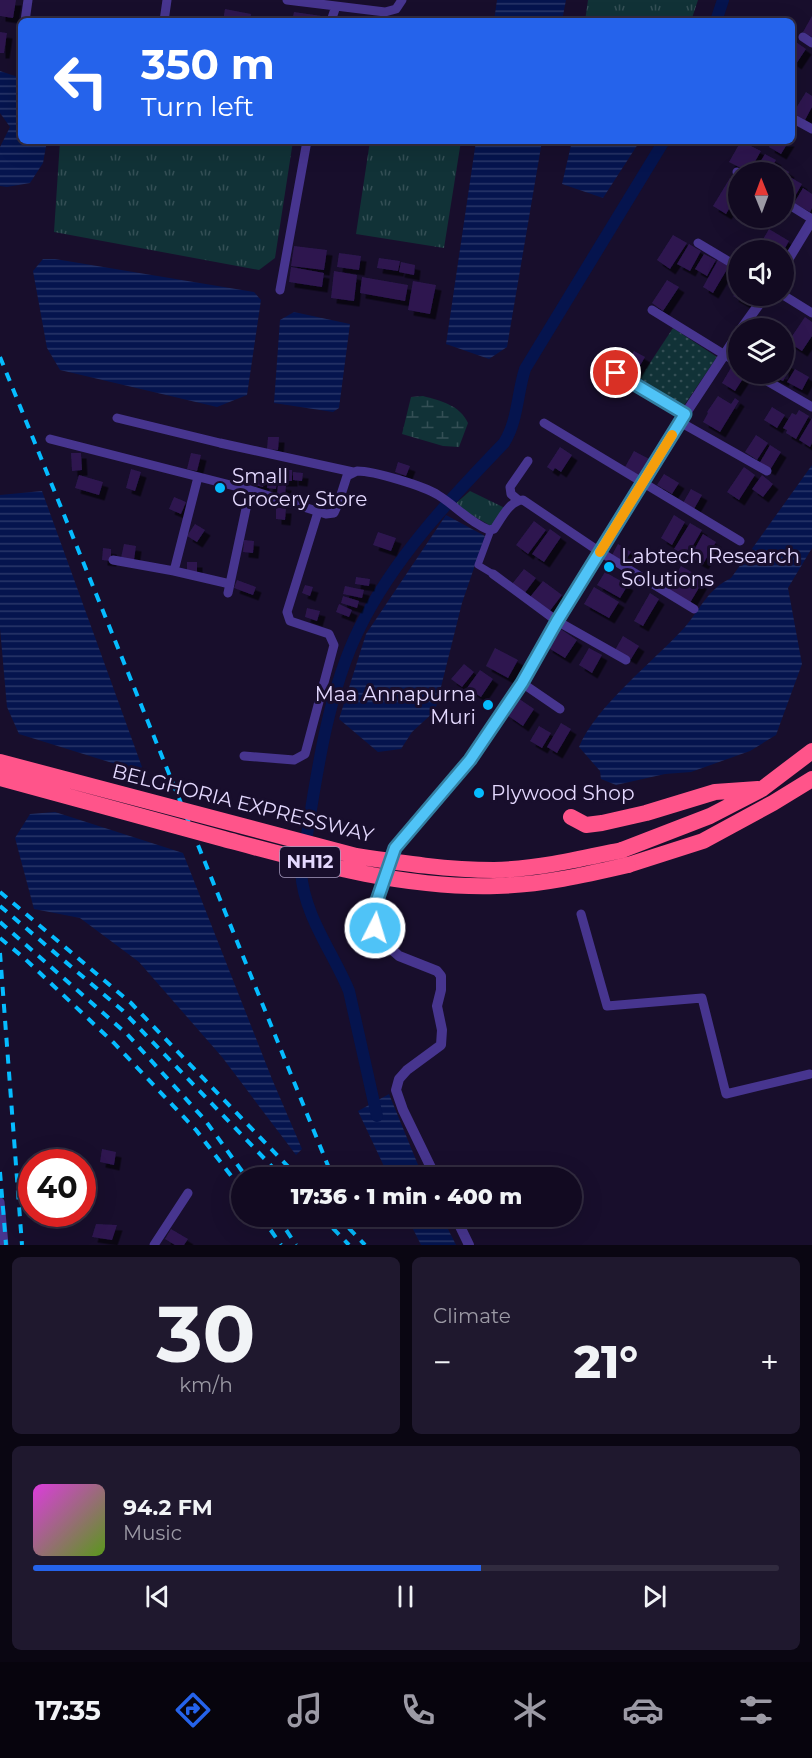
<!DOCTYPE html>
<meta charset="utf-8">
<style>
:root{--surface:#120a21;--page:#1f182e;--text:#f1f3f6;--muted:#9c9aa5;--line:#312b3f;--accent:#2563eb}
body{margin:0;font-family:Montserrat,sans-serif;background:var(--page);color:var(--text);height:100vh;display:flex;flex-direction:column;font-size:22px;white-space:nowrap}
*{box-sizing:border-box;margin:0}
p{font-size:20px;color:var(--muted)}
.icon{flex:none;width:33px;height:33px;fill:none;stroke:currentColor;stroke-width:2;stroke-linecap:round;stroke-linejoin:round}
.map{position:relative;height:1245px;overflow:hidden}
.panel{display:flex;flex-direction:column;gap:12px;padding:12px;background:#0a0612;flex:1}
.panel>*{flex:none}
.guide{position:absolute;left:18px;top:18px;width:777px;height:126px;border-radius:9px;box-shadow:0 6px 24px #0002,0 0 0 2px var(--line);background:#2563eb;color:#fff;overflow:hidden}
.needle{width:39px;rotate:359deg}
.controls{position:absolute;left:728px;top:162px;display:grid;gap:12px}
.controls a{display:grid;place-items:center;width:66px;height:66px;border-radius:50%;background:var(--surface);box-shadow:0 6px 24px #0002,0 0 0 2px var(--line);font-size:30px}
.speed{position:absolute;left:18px;top:1149px;display:flex;gap:12px;font-size:30px;font-weight:700;text-align:center}
.speed>*{display:grid;place-content:center;width:78px;height:78px;border-radius:50%;background:var(--surface);box-shadow:0 6px 24px #0002,0 0 0 2px var(--line);line-height:1}
.speed .limit{border:9px solid #d22;background:#fff;color:#111}
.pin{position:absolute;display:grid;place-items:center;width:51px;height:51px;color:#fff;margin:-26px;border:3px solid #fff;border-radius:50%;box-shadow:0 2px 6px #0007}
.me{position:absolute;width:66px;margin:-33px;rotate:5deg;stroke-linejoin:round;filter:drop-shadow(0 0 4px #0008)}
.turn{display:flex;align-items:center;gap:21px;height:126px;padding:0 24px;font-size:27px}
.turn .icon{width:78px;height:78px;stroke-width:2.5}
.turn b{display:block;font-size:42px;line-height:51px}
.big{font-size:45px;font-weight:800;line-height:1.1}
.panel .card{flex:1;display:flex;flex-direction:column;justify-content:center;gap:9px;min-width:0;padding:0 21px;border-radius:9px;background:var(--page)}
.panel .dial{align-items:center;gap:0}
.dial b{font-size:78px;line-height:1}
.song{display:flex;align-items:center;gap:18px}
.cover{width:72px;height:72px;border-radius:9px;background:linear-gradient(135deg,hsl(300 70% 55%),hsl(90 70% 35%))}
.played{height:6px;border-radius:3px;background:linear-gradient(90deg,var(--accent) 60%,var(--line) 60%)}
.keys{display:flex;justify-content:space-around;direction:ltr}
.heat{display:flex;justify-content:space-between;align-items:center;font-size:33px;direction:ltr}
.panel .tiles{flex:1;display:grid;gap:12px;grid-template-columns:1fr 1fr}
.card:last-child{grid-column:span 2}
.trip{position:absolute;left:231px;top:1167px;width:351px;height:60px;border-radius:30px;background:var(--surface);box-shadow:0 6px 24px #0002,0 0 0 2px var(--line);font-weight:800;line-height:60px;text-align:center}
.tabs{display:flex;height:96px;justify-content:space-around;align-items:center;background:#07040d;color:var(--muted)}
.tabs .icon{width:42px;height:42px}
.tabs .selected{color:var(--accent)}
.tabs b{font-size:27px;color:var(--text)}
.map>svg:first-child{display:block}
.grass{fill:url(#grass-tufts)}
.wetland{fill:url(#wetland-marsh)}
.park{fill:url(#park-dots)}
.water{fill:url(#water-rules)}
.lines{fill:none;stroke-linecap:round;stroke-linejoin:round}
.canal{stroke:#05144e;stroke-width:12}
.building{fill:#2d184f;filter:url(#shadow)}
.pedestrian{stroke:#47358f;stroke-width:7}
.minor{stroke:#47358f;stroke-width:9}
.tertiary{stroke:#47358f;stroke-width:10}
.motorway{stroke:#ff548a;stroke-width:16}
.rail{stroke:#05bcff;stroke-width:4;stroke-dasharray:9 8;stroke-linecap:butt}
.motorway-bridge{stroke:#ff548a;stroke-width:16}
.route-casing{stroke:#337fa1;stroke-width:15}
.route{stroke:#4fc3f7;stroke-width:10}
.slow{stroke:#f59e0b;stroke-width:10}
.poi-dot{fill:#05bcff;stroke:#180e2c;stroke-width:2}
.labels{text-anchor:middle;dominant-baseline:central;stroke-width:6;stroke-linejoin:round;paint-order:stroke}
.shield{fill:#180e2c;stroke:#a79cc0;stroke-width:1.5}
.shield-label{font-size:18px;font-weight:bold;fill:#e4d9ff}
.poi-label{font-size:20px;fill:#e4d9ff;stroke:#180e2c;text-anchor:start}
.street-label{font-size:20px;fill:#e4d9ff;stroke:#180e2c}
</style>
<div class="map">
<svg width="812" height="1245" viewBox="0 0 812 1245">
<defs>
<pattern id="grass-tufts" width="24" height="20" patternUnits="userSpaceOnUse" patternTransform="scale(1.5)"><rect width="24" height="20" fill="#113237"/><path d="M3 7l-1-3M5 7V3M7 7l1-3M15 17l-1-3M17 17v-4M19 17l1-3" fill="none" stroke="#344f55"/></pattern>
<pattern id="wetland-marsh" width="20" height="14" patternUnits="userSpaceOnUse" patternTransform="scale(1.5)"><rect width="20" height="14" fill="#113237"/><path d="M1 5h8M5 5V1M11 12h8M15 12V8" fill="none" stroke="#344f55"/></pattern>
<pattern id="park-dots" width="8" height="8" patternUnits="userSpaceOnUse" patternTransform="scale(1.5)"><rect width="8" height="8" fill="#113237"/><path d="M2 2h.1M6 6h.1" fill="none" stroke="#344f55" stroke-width="1.8" stroke-linecap="round"/></pattern>
<pattern id="water-rules" width="6" height="5" patternUnits="userSpaceOnUse" patternTransform="scale(1.5)"><rect width="6" height="5" fill="#05144e"/><path d="M0 2.5h6" fill="none" stroke="#293669"/></pattern>
<filter id="shadow"><feDropShadow dx="5.5" dy="5.5" stdDeviation="0" flood-color="#0009"/></filter>
</defs>
<rect width="100%" height="100%" fill="#180e2c"/>
<!-- grass -->
<path class="grass" d="M588 0H698L691 21H585Z
M60 141H293L275 258 259 270 54 232Z
M370 141H461L444 248 356 234Z
M470 491 505 508 491 526 454 505Z"/>
<!-- wetland -->
<path class="wetland" d="M423 396C441 401 460 405 468 423L459 447 443 446 402 434 411 397Z"/>
<!-- park -->
<path class="park" d="M673 328 717 357 683 407 640 378Z"/>
<!-- water -->
<path class="water" d="M497 0H566L562 21H494Z
M0 71 21 78V141H47L43 163 30 183 7 187 0 186V147L10 127 0 113Z
M476 141H542L507 347 489 359 446 344Z
M572 141H640L603 198 562 184Z
M43 259H55L254 292 261 300 247 395 217 407 60 370 47 348 33 271Z
M294 312 350 324 339 408 333 412 274 403 280 320Z
M812 465V548L788 588 802 664 776 735 750 751 691 772 665 774 616 785 601 779 600 771 579 747C595 707 655 660 685 627 701 608 708 589 731 578Z
M42 491 142 767 138 771 19 734 7 707 0 628V495Z
M446 515 485 536 462 603 435 711 412 732 401 749 378 752 339 719 366 634Z
M55 812 183 853 272 1079 302 1149 296 1155 222 1057 139 962 80 918 34 909 15 838 30 814Z
M389 1094 423 1177H389L358 1111Z
M407 1217H442L456 1245H421Z"/>
<g class="lines">
<!-- canal -->
<path class="canal" d="M716 21 723 0
M377 1116 349 991C333 952 304 916 301 872 314 795 324 700 359 629 394 558 449 500 504 443 518 421 517 394 525 369L664 141"/>
</g>
<!-- building -->
<path class="building" d="M0 0H16L13 18 0 16Z
M225 9 251 14 250 21H223Z
M294 12 322 16 321 21H292Z
M352 16 378 20V21H351Z
M812 16V37L803 32Z
M0 32 7 33 4 53H0Z
M796 42 806 49 796 64 792 61V48Z
M806 92 812 96V107L805 120 793 113Z
M741 141 761 151 749 172 729 162Z
M772 141H789L781 154 769 147Z
M765 154 776 160 769 172H754Z
M777 165 789 172 783 182V172H772Z
M790 177 802 184 793 200 783 194V189Z
M730 178 738 182V194L726 214 713 206Z
M803 188 812 194V208L810 212 794 203Z
M769 229 789 241 784 250H762L758 248Z
M673 235 687 243 670 269 657 260Z
M689 244 701 251 690 271 677 264Z
M294 246 327 250 324 270 291 266Z
M339 253 361 256 359 270 337 267Z
M704 254 716 260 707 276 695 269Z
M379 258 400 261 398 271 377 268Z
M718 260 729 266 713 293 703 287Z
M401 262 415 265 414 275 399 272Z
M291 267 324 273 322 287 289 282Z
M732 269 738 272 734 283 727 279Z
M334 271 357 275 354 301 331 298Z
M362 277 408 285 405 301 360 293Z
M667 280 679 287 663 311 652 303Z
M413 281 436 285 430 314 408 310Z
M738 291V296H755L749 305 733 296Z
M805 317 812 322V336L802 351 788 342Z
M758 322 770 328H753Z
M634 351 645 357 631 381 620 375Z
M783 361 792 366 783 381 769 374H783Z
M732 366 738 369V374H746L735 391 722 383Z
M795 369 809 377 802 390 787 382Z
M718 396 731 404 735 398 739 401 720 432 703 422 708 413 707 412Z
M772 407 785 415 777 428 764 420Z
M799 410 809 416 796 439 786 433 787 430 783 428 792 413 796 415Z
M812 418V443L810 447 799 440Z
M756 435 768 443 757 460 745 452Z
M268 437H279L278 450 267 449Z
M770 445 781 452 770 470 759 464Z
M560 447 572 455 561 472 555 468 553 471 547 467Z
M634 451 651 460 641 477 625 467Z
M71 453H81L82 470 72 471Z
M191 453 201 455 197 471 187 469Z
M398 462 410 466 406 476 395 472Z
M744 467 755 475 739 500 727 492Z
M131 469 141 472 135 491 126 488Z
M281 470H292V481H280Z
M293 472 303 473 302 481 293 480Z
M254 474 266 478 263 487 251 484Z
M664 474 679 483 672 494 657 485Z
M79 475 103 482 99 495 75 488Z
M762 475 773 484 763 497 752 489Z
M268 479H277L276 489 267 488Z
M278 484 286 485 285 496 277 495Z
M691 489 702 495 694 509 683 503Z
M174 497 186 502 181 514 169 509Z
M276 508H286L285 520 276 519Z
M674 515 685 522 672 545 661 538Z
M534 521 546 530 528 554 516 545Z
M690 523 702 530 687 556 674 549Z
M195 524 205 530 197 542 187 536Z
M550 529 561 537 544 562 532 554Z
M378 532 396 538 391 551 373 545Z
M703 534 716 542 703 564 690 557Z
M244 540 254 541 253 553 243 552Z
M124 544 136 546 134 560 121 558Z
M618 544 631 552 624 562 612 555Z
M103 548 111 549V561L102 560Z
M187 562H197V574H187Z
M681 566 704 579 690 603 667 590Z
M524 569 536 578 524 594 512 584Z
M605 572 628 585 620 598 597 585Z
M356 577 370 579 369 586 355 584Z
M237 580 256 587 253 595 234 588Z
M543 581 562 595 549 612 530 597Z
M305 585 313 587 310 596 302 593Z
M345 586 364 590 362 598 343 594Z
M594 587 619 602 609 618 584 604Z
M650 593 659 599 643 626 634 621Z
M343 596 359 601 357 608 341 603Z
M339 604 352 610 349 617 336 612Z
M307 608 320 611 317 621 305 617Z
M559 628 577 640 565 658 547 647Z
M623 636 639 646 631 659 615 650Z
M495 648 518 660 508 678 486 666Z
M589 648 602 655 592 673 579 665Z
M464 664 474 672 462 687 451 679Z
M480 670 493 679 481 697 467 688Z
M518 698 534 709 523 726 507 715Z
M561 723 571 729 557 753 547 747Z
M539 726 551 733 542 748 530 741Z
M102 1149 116 1152 114 1165 100 1162Z
M96 1224 117 1225 112 1240 92 1237Z
M171 1229 188 1239 184 1245H175L165 1239Z"/>
<g class="lines">
<!-- pedestrian -->
<path class="pedestrian" d="M491 530 478 565 493 574"/>
<!-- minor -->
<path class="minor" d="M287 0 385 12 396 9 402 0
M25 21 28 0
M164 21 167 0
M331 21 336 6
M803 37 812 43
M792 118 812 129
M737 172 738 173
M783 201 812 219
M698 243 738 267
M280 290 307 141
M783 295 812 313
M652 310 738 363
M616 373 685 414
M755 374 812 407
M117 418 220 443 353 472
M680 422 767 471
M544 423 740 541
M50 439 250 490 326 514 334 513 338 504 347 476 357 471C374 471 424 486 438 495 456 506 469 522 489 530L494 529C501 519 510 500 523 500L600 552 694 609
M518 500 511 494 510 487 528 461
M113 560 174 571 230 584
M174 571 198 477
M493 574 557 621 626 660
M228 593 250 490
M522 683 560 709
M244 756 294 760 305 754 308 743 334 645 329 634 290 621 287 612 318 512
M581 914 607 1006 702 998 726 1094 810 1074
M0 1202 4 1245
M154 1245 188 1193"/>
<!-- tertiary -->
<path class="tertiary" d="M783 268 812 220
M742 328 765 296
M436 1178 403 1110 396 1090 399 1079 407 1070 441 1045 442 1030 437 1006 441 990V976L437 971 399 956 379 938 375 928 374 909 395 848 470 760 522 683 557 621 680 422 738 334
M455 1216 469 1245"/>
<!-- motorway -->
<path class="motorway" d="M571 817 586 825 602 823 646 813 715 792 758 789
M622 850 710 816 762 789 812 751
M628 865 703 841 773 803 812 779"/>
<!-- rail -->
<path class="rail" d="M0 357 333 1178
M0 892 131 1003 299 1178
M0 906 122 1010 283 1178
M0 922 127 1034 205 1120 247 1178
M0 938 24 958 114 1043 196 1130 242 1190
M0 953 22 1245
M0 1172 6 1245
M261 1216 281 1245
M277 1216 296 1245
M321 1216 349 1245
M337 1216 365 1245"/>
<!-- motorway-bridge -->
<path class="motorway-bridge" d="M0 762 356 856C402 863 448 870 494 870 537 869 580 859 622 850
M0 778C75 799 150 819 224 839 313 863 404 889 497 886 541 885 585 875 628 865"/>
</g>
<g class="lines">
<!-- route casing -->
<g class="route-casing">
<path id="route" d="M375 928 374 909 395 848 470 760 522 683 557 621 685 414 616 373"/>
</g>
<!-- route -->
<use href="#route" class="route"/>
<!-- slow -->
<path class="slow" d="M600 552 672 435"/>
</g>
<!-- markers -->
<g class="poi-dot">
<circle cx="220" cy="488" r="6"/>
<circle cx="609" cy="567" r="6"/>
<circle cx="488" cy="705" r="6"/>
<circle cx="479" cy="793" r="6"/>
</g>
<g class="labels">
<!-- shield labels -->
<rect class="shield" x="280" y="847" width="60" height="30" rx="4.5"/>
<g class="shield-label">
<text x="310" y="862">NH12</text>
</g>
<!-- poi labels -->
<g class="poi-label">
<text x="232" y="476">Small<tspan x="232" dy="23">Grocery Store</tspan></text>
<text x="621" y="556">Labtech Research<tspan x="621" dy="23">Solutions</tspan></text>
<text x="476" y="694" text-anchor="end">Maa Annapurna<tspan x="476" dy="23">Muri</tspan></text>
<text x="491" y="793">Plywood Shop</text>
</g>
<!-- street labels -->
<g class="street-label">
<text transform="translate(243 803) rotate(14)">BELGHORIA EXPRESSWAY</text>
</g>
</g>
</svg>
<div class="controls">
<a><svg class="needle" viewBox="-14 -14 28 28"><path d="M0-13l5 13h-10z" fill="#e53935"/><path d="M0 13l5-13h-10z" fill="#9c9aa5"/></svg></a>
<a><svg class="icon" aria-label="sound" viewBox="0 0 24 24"><path d="M4 9h4l5-4v14l-5-4H4zM17 9q2 3 0 6"/></svg></a>
<a><svg class="icon" aria-label="layers" viewBox="0 0 24 24"><path d="M12 4l9 5-9 5-9-5zM3 14l9 5 9-5"/></svg></a>
</div>
<div class="speed"><div class="limit">40</div></div>
<div class="pin" style="left:616px;top:373px;background:#d93025"><svg class="icon" aria-label="arrive" viewBox="0 0 24 24"><path d="M6 21V4h12l-3 4 3 4H6"/></svg></div>
<svg class="me" style="left:375px;top:928px" viewBox="-20 -20 40 40"><circle r="17" fill="#4fc3f7" stroke="#fff" stroke-width="3"/><path d="M0-11L8 9 0 5-8 9z" fill="#fff"/></svg>
<div class="trip">17:36 · 1 min · 400 m</div>
<div class="guide">
<div class="turn"><svg class="icon" aria-label="left" viewBox="0 0 24 24"><path d="M17 20v-9H6M10 6l-5 5 5 5"/></svg><div><b>350 m</b>Turn left</div></div>
</div>
</div>
<section class="panel">
<div class="tiles">
<div class="card dial"><b>30</b><p>km/h</p></div>
<div class="card"><p>Climate</p>
<div class="heat"><a>−</a><b class="big">21°</b><a>+</a></div>
</div>
<div class="card">
<div class="song"><i class="cover"></i><div><b>94.2 FM</b><p>Music</p></div></div>
<div class="played"></div>
<div class="keys"><svg class="icon" aria-label="previous" viewBox="0 0 24 24"><path d="M18 5L8 12l10 7zM5 5v14"/></svg><svg class="icon" aria-label="pause" viewBox="0 0 24 24"><path d="M8 5v14M16 5v14"/></svg><svg class="icon" aria-label="next" viewBox="0 0 24 24"><path d="M6 5l10 7-10 7zM19 5v14"/></svg></div>
</div>
</div>
</section>
<nav class="tabs">
<b>17:35</b>
<svg class="icon selected" aria-label="directions" viewBox="0 0 24 24"><path d="M12 3l9 9-9 9-9-9zM9 14v-3h6M13 9l2 2-2 2"/></svg>
<svg class="icon" aria-label="music" viewBox="0 0 24 24"><path d="M9 18V5l10-2v13"/><circle cx="6" cy="18" r="3"/><circle cx="16" cy="16" r="3"/></svg>
<svg class="icon" aria-label="phone" viewBox="0 0 24 24"><path d="M5 4h4l2 5-3 2q2 4 5 5l2-3 5 2v4C11 20 4 13 5 4z"/></svg>
<svg class="icon" aria-label="climate" viewBox="0 0 24 24"><path d="M12 3v18M4 7l16 10M4 17L20 7"/></svg>
<svg class="icon" aria-label="car" viewBox="0 0 24 24"><path d="M5 17H2v-5l4-1 3-4h7l3 4 3 1v5h-3M9 17h6M6 11h13"/><circle cx="7" cy="17" r="2"/><circle cx="17" cy="17" r="2"/></svg>
<svg class="icon" aria-label="filters" viewBox="0 0 24 24"><path d="M4 7h16M4 17h16"/><circle cx="9" cy="7" r="2"/><circle cx="15" cy="17" r="2"/></svg>
</nav>
